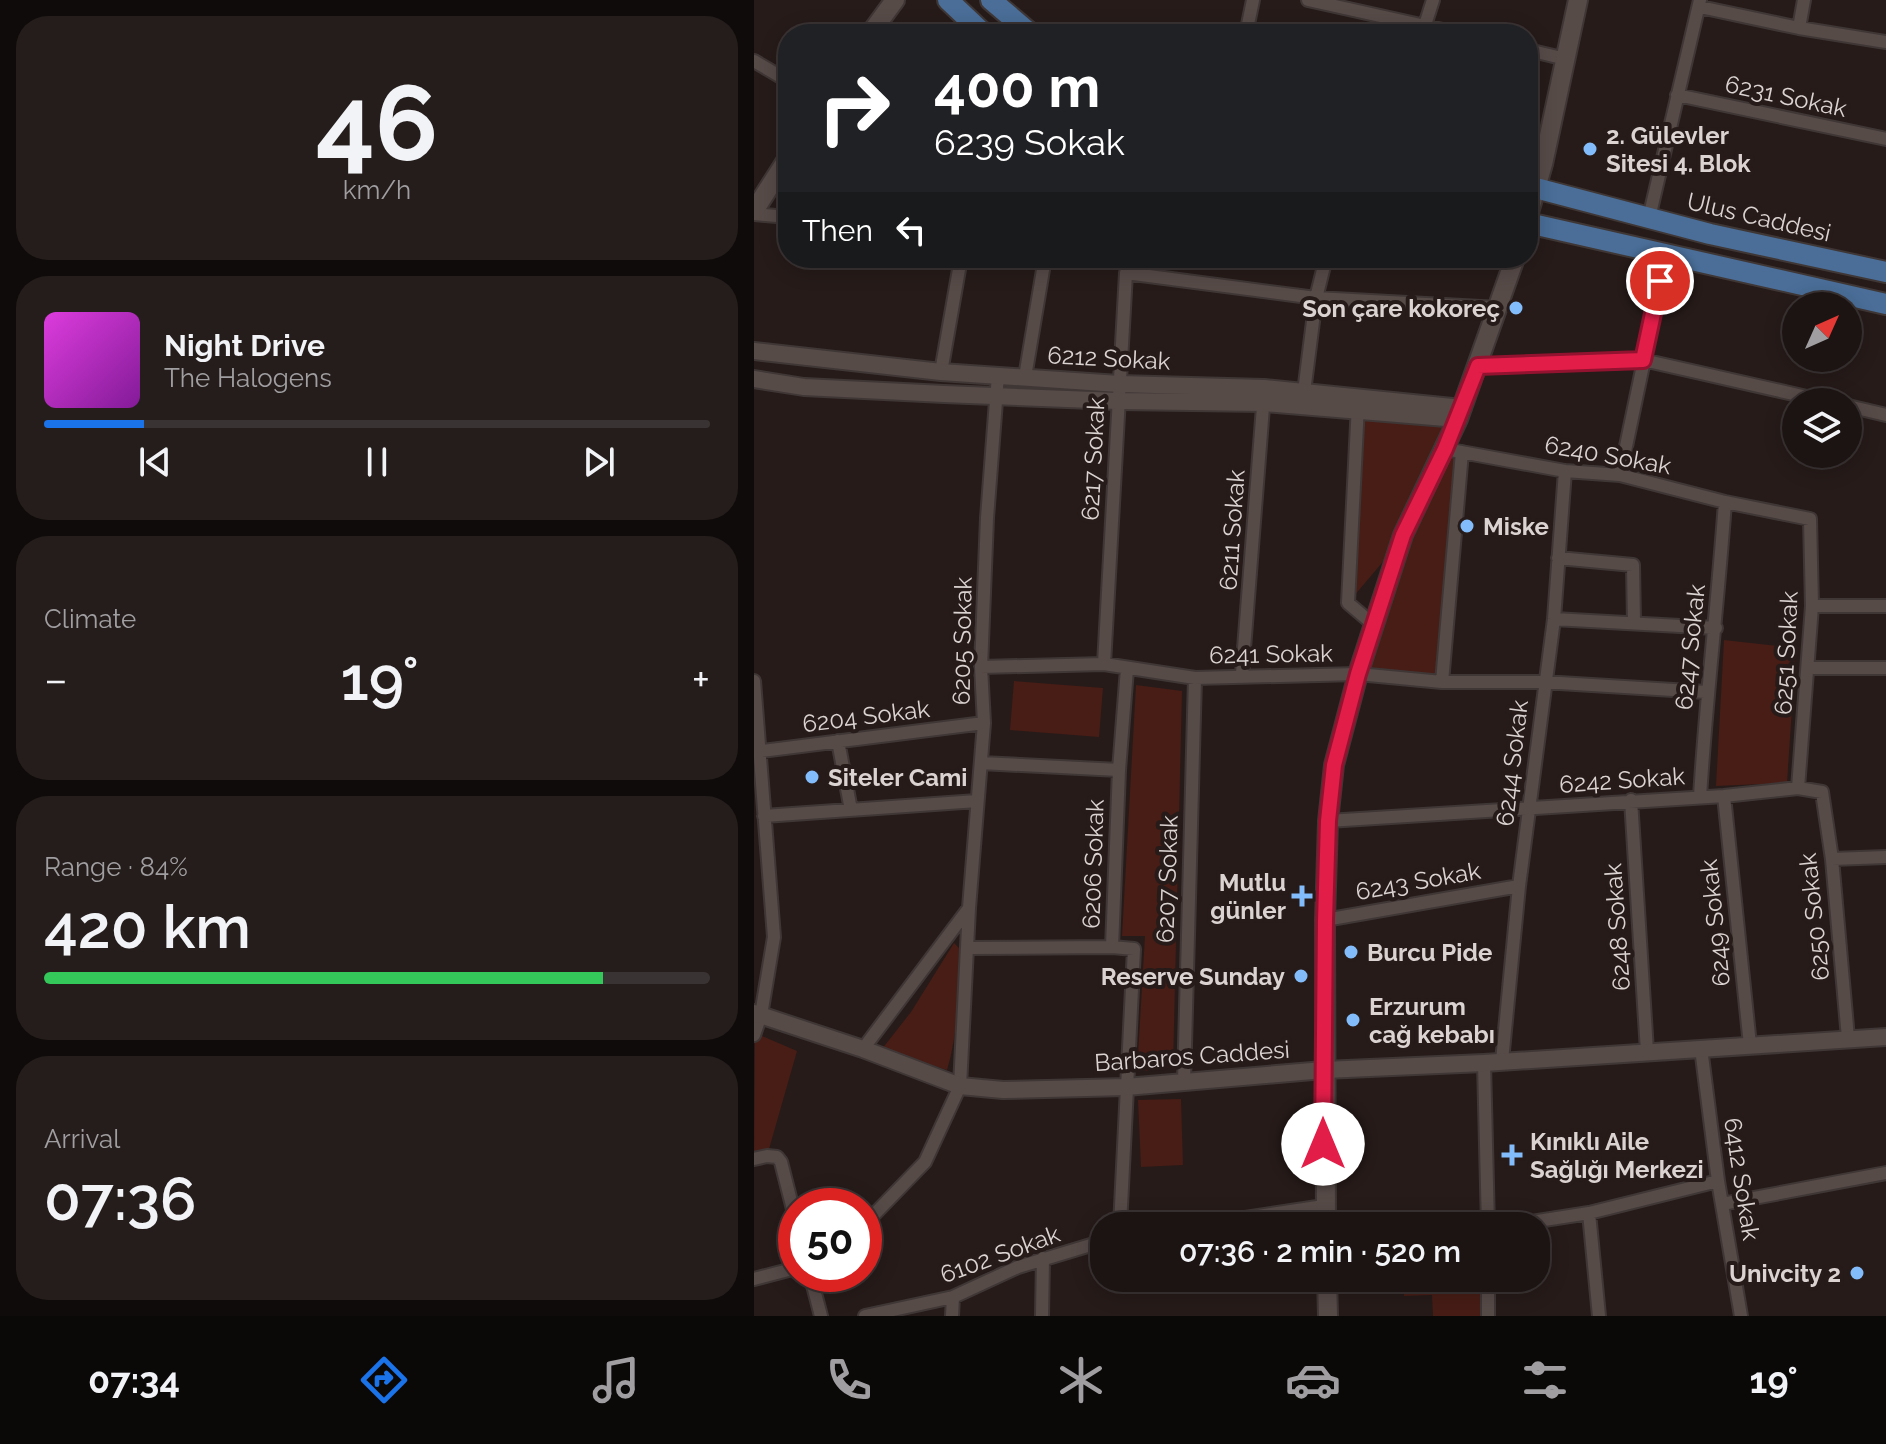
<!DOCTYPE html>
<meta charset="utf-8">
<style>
:root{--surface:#1c1413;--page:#251d1c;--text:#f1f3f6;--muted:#a09ea0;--line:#3a3333;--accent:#1a73e8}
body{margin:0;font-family:Raleway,sans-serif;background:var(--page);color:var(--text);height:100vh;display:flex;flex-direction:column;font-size:30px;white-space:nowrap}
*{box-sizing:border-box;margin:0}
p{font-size:26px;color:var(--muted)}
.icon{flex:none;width:44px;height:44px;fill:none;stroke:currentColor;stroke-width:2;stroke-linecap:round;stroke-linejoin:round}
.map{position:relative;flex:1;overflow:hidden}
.side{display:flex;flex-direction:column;gap:16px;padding:16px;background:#0f0b0a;width:754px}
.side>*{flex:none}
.guide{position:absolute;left:24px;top:24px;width:760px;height:244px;border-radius:32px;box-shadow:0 4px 20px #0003,0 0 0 2px var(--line);background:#202124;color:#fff;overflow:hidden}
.needle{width:52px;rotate:45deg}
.fabs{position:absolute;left:1028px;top:292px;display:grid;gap:16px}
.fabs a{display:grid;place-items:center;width:80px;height:80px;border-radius:50%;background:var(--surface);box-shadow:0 4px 20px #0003,0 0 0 2px var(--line);font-size:40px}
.speed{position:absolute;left:24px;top:1188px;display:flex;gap:16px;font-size:40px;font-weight:700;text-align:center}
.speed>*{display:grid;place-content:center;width:104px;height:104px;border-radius:50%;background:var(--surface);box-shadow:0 4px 20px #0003,0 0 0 2px var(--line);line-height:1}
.speed .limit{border:12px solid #d22;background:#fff;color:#111}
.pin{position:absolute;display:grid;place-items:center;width:68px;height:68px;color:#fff;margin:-34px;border:4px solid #fff;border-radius:50%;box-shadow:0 2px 8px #0007}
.me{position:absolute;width:88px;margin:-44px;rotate:0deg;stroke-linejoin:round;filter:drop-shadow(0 0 6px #0008)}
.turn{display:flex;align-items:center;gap:28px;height:168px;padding:0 24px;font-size:36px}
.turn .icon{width:104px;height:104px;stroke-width:2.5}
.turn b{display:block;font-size:56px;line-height:68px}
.then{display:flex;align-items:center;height:76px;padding:0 24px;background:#0003;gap:16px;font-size:30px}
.big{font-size:60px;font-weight:600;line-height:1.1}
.side .widget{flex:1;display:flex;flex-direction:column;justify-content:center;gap:12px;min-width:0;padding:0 28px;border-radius:32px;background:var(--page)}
.side .dial{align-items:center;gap:0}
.dial b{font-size:104px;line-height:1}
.song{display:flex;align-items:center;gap:24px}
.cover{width:96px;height:96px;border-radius:12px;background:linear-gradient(135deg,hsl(300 70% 55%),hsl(290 70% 35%))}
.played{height:8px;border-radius:4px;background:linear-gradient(90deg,var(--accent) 15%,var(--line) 15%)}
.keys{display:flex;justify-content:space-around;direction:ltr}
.heat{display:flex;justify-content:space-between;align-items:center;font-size:44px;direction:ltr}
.charge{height:12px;border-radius:6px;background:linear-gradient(90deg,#34c759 84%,var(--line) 0)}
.trip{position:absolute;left:336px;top:1212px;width:460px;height:80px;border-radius:32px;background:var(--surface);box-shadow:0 4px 20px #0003,0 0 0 2px var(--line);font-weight:600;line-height:80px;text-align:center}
.dock{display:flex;height:128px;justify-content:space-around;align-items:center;background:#0b0808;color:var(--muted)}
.dock .icon{width:56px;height:56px}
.dock .active{color:var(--accent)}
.dock b{font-size:36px;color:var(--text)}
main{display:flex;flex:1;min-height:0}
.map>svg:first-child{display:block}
.green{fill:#471d16}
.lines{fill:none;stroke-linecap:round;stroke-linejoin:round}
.minor-casing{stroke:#3f3736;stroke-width:16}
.tertiary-casing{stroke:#3f3736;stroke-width:20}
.secondary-casing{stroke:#3f3736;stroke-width:22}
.primary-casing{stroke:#3f3736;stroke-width:24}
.minor{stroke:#574b48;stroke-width:12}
.tertiary{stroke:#574b48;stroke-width:16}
.secondary{stroke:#574b48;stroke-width:18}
.primary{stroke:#4a6e98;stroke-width:20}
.route-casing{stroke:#92132f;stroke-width:20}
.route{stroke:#e11d48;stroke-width:14}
.poi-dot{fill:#83bcfb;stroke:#261b19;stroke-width:3}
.labels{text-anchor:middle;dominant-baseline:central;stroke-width:8;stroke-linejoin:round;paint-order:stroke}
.street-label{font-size:24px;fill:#dad3d1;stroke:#261b19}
.poi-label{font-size:24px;font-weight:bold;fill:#dad3d1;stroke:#261b19;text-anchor:start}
</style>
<main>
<section class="side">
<div class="widget dial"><b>46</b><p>km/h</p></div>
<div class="widget">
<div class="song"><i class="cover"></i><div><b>Night Drive</b><p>The Halogens</p></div></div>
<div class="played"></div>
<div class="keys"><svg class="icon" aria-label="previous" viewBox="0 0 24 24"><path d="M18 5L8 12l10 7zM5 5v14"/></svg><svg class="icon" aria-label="pause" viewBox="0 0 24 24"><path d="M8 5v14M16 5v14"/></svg><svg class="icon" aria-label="next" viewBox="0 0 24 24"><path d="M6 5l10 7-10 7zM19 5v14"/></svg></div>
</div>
<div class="widget"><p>Climate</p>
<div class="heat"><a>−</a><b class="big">19°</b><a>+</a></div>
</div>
<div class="widget"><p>Range · 84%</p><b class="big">420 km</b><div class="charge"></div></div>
<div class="widget"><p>Arrival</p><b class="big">07:36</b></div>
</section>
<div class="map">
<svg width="1132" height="1316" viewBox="0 0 1132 1316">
<rect width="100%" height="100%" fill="#261b19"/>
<!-- green -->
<path class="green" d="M604 411 704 419 691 448 708 452 688 682 604 674 644 544 594 603Z
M970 640 1042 648 1033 783 962 786Z
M260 681 349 688 345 737 256 730Z
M382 685 428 691 419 1067 383 1072 391 936H368Z
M200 943 205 948C204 989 205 1031 193 1070L128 1049 157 1012Z
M1 1033 43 1051 13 1156 0 1159Z
M427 1099 429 1165 387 1167 384 1100Z
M649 1278H726L727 1316H679L678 1295 650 1296Z"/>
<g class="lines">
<!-- minor casing -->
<g class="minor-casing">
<path id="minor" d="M554 0 707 34
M946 7 1045 28 1132 42
M671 25 679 0
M1045 28 1050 0
M492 34 499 0
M774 50 812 59
M0 61 34 81
M923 95 1132 139
M0 214 34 217
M895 218 946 0
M372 273 562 298 745 308
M724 366 889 360 1075 402
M187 372 207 258
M271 377 291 258
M550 392 562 298 572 258
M604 405 594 603 620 625
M1094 406 1132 415
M691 449 811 471 866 475 971 502 1056 519 1058 606 1044 788
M866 475 912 255
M804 558 879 565 880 623
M1058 606H1132
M800 619 962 628
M350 664 372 273 378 258
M227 667 350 664 441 678 604 674 688 682H789L952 692
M1054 668H1132
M488 674 510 394
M0 681 20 937 7 1015 0 1035
M688 682 708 452
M84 741 97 810
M0 752 230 723
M227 763 365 770
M970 796 996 1045
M946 797C952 698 964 601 971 502
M877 800 893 1051
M10 816 223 801
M574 821 970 796 1044 788 1068 792 1078 859 1094 1038
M1078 859 1132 857
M571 920 765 886
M214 948 358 947
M947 1048 964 1181 987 1316
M109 1049 215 908
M748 1061 765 886 800 619 811 471
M730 1063 734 1226
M430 1082 441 678
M0 1159 13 1156 23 1157 27 1162 42 1221
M968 1204 1132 1173
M835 1213 845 1316
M110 1225 171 1162 206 1086 215 908 230 723 227 667 233 518 244 375
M366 1226 380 949 358 947 365 770 373 669
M438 1226 570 1206
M751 1226 835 1213 964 1181
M56 1274 67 1316
M0 1279 42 1268
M111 1316 199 1297 264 1267 350 1241
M198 1316 199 1297
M288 1316 289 1258
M734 1316V1278"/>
</g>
<!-- tertiary casing -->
<g class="tertiary-casing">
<path id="tertiary" d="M0 351 187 372 365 384 510 388 708 408
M0 379 50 387 190 394 364 401 510 403 704 419
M0 1013 109 1049 206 1086 249 1090 372 1087 570 1070 730 1063 1132 1037"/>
</g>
<!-- secondary casing -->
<g class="secondary-casing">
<path id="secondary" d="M116 34 141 0
M0 211 34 158
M774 216 789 164 824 0
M572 1226 571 920 574 821 580 765 604 674 649 535 704 419 761 258
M573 1278 574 1316"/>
</g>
<!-- primary casing -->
<g class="primary-casing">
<path id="primary" d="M194 0 230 34
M237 0 277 34
M774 186 956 234 1132 272
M774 223 1132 304"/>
</g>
<!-- minor -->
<use href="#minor" class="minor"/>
<!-- tertiary -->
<use href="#tertiary" class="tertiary"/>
<!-- secondary -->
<use href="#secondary" class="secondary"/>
<!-- primary -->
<use href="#primary" class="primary"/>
</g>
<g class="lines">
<!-- route casing -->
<g class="route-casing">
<path id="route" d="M569 1144 571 920 574 821 580 765 604 674 649 535 691 449 724 366 889 360 906 281"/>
</g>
<!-- route -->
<use href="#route" class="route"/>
</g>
<!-- markers -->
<g class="poi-dot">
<circle cx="836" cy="149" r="8"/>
<circle cx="762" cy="308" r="8"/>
<circle cx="713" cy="526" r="8"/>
<circle cx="58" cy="777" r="8"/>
<path d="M544 884h8v8h8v8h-8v8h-8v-8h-8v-8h8z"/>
<circle cx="597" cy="952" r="8"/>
<circle cx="547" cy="976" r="8"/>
<circle cx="599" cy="1020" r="8"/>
<path d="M754 1143h8v8h8v8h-8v8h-8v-8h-8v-8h8z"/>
<circle cx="1103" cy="1273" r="8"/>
</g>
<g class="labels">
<!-- street labels -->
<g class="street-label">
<text transform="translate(1032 96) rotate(12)">6231 Sokak</text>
<text transform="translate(1005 217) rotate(13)">Ulus Caddesi</text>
<text transform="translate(355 358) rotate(3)">6212 Sokak</text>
<text transform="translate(854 455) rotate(10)">6240 Sokak</text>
<text transform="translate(339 459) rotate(-87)">6217 Sokak</text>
<text transform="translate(478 530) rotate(-86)">6211 Sokak</text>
<text transform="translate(208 641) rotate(-89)">6205 Sokak</text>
<text transform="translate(936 647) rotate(-84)">6247 Sokak</text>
<text transform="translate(1032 653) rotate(-87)">6251 Sokak</text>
<text transform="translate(517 654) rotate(-1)">6241 Sokak</text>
<text transform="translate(112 716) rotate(-7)">6204 Sokak</text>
<text transform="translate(758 763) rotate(-83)">6244 Sokak</text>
<text transform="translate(868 780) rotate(-4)">6242 Sokak</text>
<text transform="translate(339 864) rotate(-88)">6206 Sokak</text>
<text transform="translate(413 879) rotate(-88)">6207 Sokak</text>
<text transform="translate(664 881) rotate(-10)">6243 Sokak</text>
<text transform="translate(1060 917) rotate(-96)">6250 Sokak</text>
<text transform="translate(961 923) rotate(-96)">6249 Sokak</text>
<text transform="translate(863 927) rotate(-94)">6248 Sokak</text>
<text transform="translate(438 1056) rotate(-4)">Barbaros Caddesi</text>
<text transform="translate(988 1179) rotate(81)">6412 Sokak</text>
<text transform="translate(246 1254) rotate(-20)">6102 Sokak</text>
</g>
<!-- poi labels -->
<g class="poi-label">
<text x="852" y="135">2. Gülevler<tspan x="852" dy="28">Sitesi 4. Blok</tspan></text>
<text x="746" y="308" text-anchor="end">Son çare kokoreç</text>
<text x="729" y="526">Miske</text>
<text x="74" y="777">Siteler Cami</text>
<text x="532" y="882" text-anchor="end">Mutlu<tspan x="532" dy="28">günler</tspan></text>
<text x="613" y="952">Burcu Pide</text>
<text x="531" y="976" text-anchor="end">Reserve Sunday</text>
<text x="615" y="1006">Erzurum<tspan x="615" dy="28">cağ kebabı</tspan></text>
<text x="776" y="1141">Kınıklı Aile<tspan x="776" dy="28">Sağlığı Merkezi</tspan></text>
<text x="1087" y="1273" text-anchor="end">Univcity 2</text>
</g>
</g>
</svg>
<div class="fabs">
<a><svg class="needle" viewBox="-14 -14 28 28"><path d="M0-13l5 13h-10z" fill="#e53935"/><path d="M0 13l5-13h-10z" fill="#a09ea0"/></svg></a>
<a><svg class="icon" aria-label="layers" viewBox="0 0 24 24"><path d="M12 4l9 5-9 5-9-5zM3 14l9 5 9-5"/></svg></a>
</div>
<div class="speed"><div class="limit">50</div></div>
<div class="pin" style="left:906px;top:281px;background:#d93025"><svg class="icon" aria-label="arrive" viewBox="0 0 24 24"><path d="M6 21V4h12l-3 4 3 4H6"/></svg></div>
<svg class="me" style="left:569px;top:1144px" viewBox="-20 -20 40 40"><circle r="19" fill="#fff"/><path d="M0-13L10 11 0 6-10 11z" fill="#e11d48"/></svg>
<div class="trip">07:36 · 2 min · 520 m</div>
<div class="guide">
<div class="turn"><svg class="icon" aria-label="right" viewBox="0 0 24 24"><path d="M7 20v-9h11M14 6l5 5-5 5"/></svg><div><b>400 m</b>6239 Sokak</div></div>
<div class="then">Then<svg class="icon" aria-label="left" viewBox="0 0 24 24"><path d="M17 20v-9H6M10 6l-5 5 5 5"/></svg></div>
</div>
</div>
</main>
<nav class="dock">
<b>07:34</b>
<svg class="icon active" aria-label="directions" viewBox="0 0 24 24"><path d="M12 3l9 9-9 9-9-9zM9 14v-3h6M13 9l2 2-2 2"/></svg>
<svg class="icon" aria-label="music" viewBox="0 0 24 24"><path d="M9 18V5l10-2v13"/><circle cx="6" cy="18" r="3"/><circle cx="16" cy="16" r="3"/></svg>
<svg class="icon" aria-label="phone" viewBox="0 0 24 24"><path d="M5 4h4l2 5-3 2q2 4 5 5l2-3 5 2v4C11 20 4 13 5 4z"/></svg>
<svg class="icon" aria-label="climate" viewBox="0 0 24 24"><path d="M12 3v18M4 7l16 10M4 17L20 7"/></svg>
<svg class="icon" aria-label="car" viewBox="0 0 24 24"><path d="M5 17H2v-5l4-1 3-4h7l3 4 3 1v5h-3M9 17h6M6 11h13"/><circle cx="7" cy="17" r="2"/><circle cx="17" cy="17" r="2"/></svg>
<svg class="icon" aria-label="filters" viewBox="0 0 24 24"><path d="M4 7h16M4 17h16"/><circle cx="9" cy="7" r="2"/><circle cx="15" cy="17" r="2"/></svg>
<b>19°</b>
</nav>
